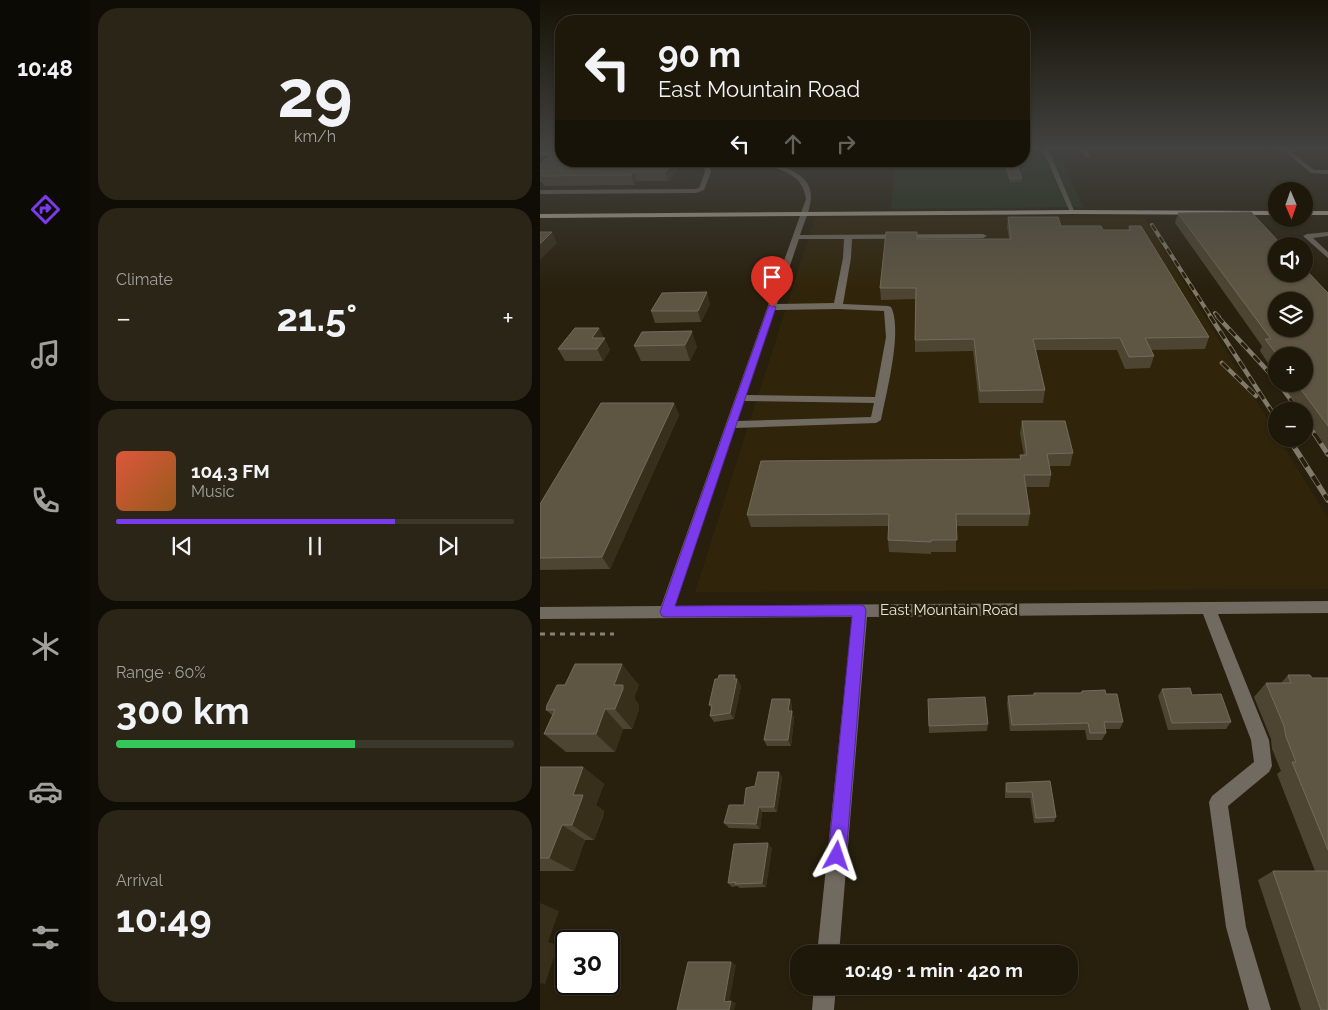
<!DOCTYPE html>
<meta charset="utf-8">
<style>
:root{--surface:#1e180a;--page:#2b2518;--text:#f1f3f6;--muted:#a1a09c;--line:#3c372b;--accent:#7c3aed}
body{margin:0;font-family:Raleway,sans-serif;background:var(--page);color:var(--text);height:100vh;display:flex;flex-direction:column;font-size:19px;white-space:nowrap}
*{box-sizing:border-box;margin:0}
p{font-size:16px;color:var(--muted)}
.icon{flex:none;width:28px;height:28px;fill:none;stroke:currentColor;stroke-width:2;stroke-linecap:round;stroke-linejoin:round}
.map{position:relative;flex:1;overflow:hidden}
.panel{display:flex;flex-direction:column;gap:8px;padding:8px;background:#100d06;width:450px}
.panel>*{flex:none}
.hud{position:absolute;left:15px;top:15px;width:475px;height:152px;border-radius:20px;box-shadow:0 1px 4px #0004,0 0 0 1px var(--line);background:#1e180a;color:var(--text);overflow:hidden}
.needle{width:32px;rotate:178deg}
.fabs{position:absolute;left:728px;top:182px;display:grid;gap:10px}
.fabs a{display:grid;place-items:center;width:45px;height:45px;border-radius:50%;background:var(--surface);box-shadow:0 1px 4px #0004,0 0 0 1px var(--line);font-size:25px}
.speed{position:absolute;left:15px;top:930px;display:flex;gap:10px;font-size:25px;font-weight:700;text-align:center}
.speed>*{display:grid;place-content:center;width:65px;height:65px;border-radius:50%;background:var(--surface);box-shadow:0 1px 4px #0004,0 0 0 1px var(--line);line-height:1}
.speed .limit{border:2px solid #111;border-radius:8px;background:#fff;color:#111}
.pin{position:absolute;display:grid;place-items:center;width:42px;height:42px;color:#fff;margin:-51px -21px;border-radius:50% 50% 50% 0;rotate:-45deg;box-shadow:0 0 5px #0007}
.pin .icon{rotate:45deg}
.me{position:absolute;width:55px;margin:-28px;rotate:5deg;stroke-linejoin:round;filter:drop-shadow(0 0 4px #0008)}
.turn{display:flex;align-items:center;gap:18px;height:105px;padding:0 20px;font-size:22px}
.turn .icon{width:65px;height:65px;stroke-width:2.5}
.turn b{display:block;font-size:35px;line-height:42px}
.lanes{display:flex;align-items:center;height:48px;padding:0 20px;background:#0003;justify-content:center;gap:25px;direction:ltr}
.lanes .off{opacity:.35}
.big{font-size:38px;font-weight:700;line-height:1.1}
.panel .widget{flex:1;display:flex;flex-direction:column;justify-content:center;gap:8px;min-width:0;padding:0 18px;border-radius:20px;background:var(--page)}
.panel .dial{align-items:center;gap:0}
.dial b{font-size:65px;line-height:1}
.song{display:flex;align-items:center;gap:15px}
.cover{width:60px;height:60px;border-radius:8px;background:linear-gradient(135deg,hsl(10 70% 55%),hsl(30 70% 35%))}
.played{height:5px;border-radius:2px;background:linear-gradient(90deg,var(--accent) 70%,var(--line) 70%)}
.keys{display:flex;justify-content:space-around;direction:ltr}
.heat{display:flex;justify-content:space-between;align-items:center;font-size:28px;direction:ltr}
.charge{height:8px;border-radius:4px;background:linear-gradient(90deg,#34c759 60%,var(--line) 0)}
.trip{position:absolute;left:250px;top:945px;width:288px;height:50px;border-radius:20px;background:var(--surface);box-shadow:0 1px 4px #0004,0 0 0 1px var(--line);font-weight:700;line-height:50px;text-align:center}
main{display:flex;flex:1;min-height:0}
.tab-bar{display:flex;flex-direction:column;width:90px;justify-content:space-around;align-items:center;background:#0c0a04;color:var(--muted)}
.tab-bar .icon{width:35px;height:35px}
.tab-bar .on{color:var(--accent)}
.tab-bar b{font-size:22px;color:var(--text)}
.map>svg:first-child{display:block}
.built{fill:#30250a}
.green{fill:#24331c}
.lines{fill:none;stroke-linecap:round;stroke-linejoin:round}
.path{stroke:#888272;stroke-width:3;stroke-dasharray:5 5;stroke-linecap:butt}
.minor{fill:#706a61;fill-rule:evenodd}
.major{fill:#bfb3a1;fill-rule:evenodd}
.rail-far2-casing{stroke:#817a6a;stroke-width:4}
.rail-far1-casing{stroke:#817a6a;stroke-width:4.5}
.rail-casing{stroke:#817a6a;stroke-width:5.5}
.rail-far2{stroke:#28200d;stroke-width:2.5;stroke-dasharray:7;stroke-linecap:butt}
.rail-far1{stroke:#28200d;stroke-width:3;stroke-dasharray:9;stroke-linecap:butt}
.rail{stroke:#28200d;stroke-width:4;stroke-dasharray:11;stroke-linecap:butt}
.wall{fill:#4d4531}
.shaded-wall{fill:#382f1b}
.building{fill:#5e5643;stroke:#736b5a;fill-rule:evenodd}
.route{fill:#7c3aed;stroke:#51269a}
.labels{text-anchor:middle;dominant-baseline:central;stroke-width:5;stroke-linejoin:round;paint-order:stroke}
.street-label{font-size:15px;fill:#e6e1d5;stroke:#28200d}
</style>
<main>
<nav class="tab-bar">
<b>10:48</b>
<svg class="icon on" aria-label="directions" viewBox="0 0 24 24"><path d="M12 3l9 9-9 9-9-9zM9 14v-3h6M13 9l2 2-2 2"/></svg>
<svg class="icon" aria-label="music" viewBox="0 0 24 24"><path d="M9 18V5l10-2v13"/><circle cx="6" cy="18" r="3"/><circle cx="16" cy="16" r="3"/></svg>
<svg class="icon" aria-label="phone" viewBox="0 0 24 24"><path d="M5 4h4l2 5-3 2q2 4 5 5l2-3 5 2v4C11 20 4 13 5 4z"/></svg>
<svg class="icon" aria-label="climate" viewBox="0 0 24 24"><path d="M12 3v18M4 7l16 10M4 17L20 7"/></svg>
<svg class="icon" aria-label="car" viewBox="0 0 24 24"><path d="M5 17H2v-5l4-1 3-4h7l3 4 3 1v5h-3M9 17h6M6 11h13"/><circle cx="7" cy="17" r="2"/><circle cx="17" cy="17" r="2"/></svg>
<svg class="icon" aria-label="filters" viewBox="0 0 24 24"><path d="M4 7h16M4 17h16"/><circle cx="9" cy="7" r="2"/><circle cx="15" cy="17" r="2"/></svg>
</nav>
<section class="panel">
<div class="widget dial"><b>29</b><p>km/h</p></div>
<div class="widget"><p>Climate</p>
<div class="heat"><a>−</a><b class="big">21.5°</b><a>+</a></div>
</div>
<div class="widget">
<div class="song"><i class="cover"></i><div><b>104.3 FM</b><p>Music</p></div></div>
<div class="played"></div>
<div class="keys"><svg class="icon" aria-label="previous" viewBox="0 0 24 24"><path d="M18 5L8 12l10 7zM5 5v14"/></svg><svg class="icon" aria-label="pause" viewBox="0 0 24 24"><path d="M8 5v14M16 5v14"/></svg><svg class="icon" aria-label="next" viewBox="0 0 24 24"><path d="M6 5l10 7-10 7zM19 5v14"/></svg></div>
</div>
<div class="widget"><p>Range · 60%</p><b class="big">300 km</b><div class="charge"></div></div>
<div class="widget"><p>Arrival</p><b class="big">10:49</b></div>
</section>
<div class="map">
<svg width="788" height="1010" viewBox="0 0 788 1010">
<rect width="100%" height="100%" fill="#28200d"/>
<!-- built -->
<path class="built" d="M604 217 736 433V439H739L788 518V589L155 592 275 218Z"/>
<!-- green -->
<path class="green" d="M484 148H517L543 207 351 209 355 161H484Z"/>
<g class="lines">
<!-- path -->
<path class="path" d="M0 634H74"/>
<!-- minor -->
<path class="minor" d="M502 148H508L535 213 530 212Z
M541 148H546L550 157H546Z
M741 148H747L774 170H788V174L771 173Z
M21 151V155L0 156V152Z
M157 161H165L169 164 171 172 164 190 156 193 0 194V190L155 189 159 188 165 172 164 166Z
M224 161C234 161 242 166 251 170 283 186 269 208 260 235L443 234 447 236 443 238 312 239 311 258 303 304 348 306 351 307C363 330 346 394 341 420L336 423 195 428 135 606 788 601V613L678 614 729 740 732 766 729 772 688 806 706 927 731 1010H709L686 927 669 802 672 796 714 762 711 740 663 614 327 617 299 954H277L312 617 0 619V607L121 606 266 199C262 172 243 174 224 161ZM259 239H304L303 258 294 303 237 304ZM298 309 344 311 346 337 335 397 206 395 235 310ZM204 401 334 403 331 417 197 421Z
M788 232V236L773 238 788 252V258L763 236 767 234Z
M274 986H296L294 1010H272Z"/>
<!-- major -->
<path class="major" d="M533 210 736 211V215L533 214 0 218V214Z
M764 211H788V215H764Z"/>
<!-- rail-far2 casing -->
<g class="rail-far2-casing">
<path id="rail-far2" d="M612 225 671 317
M675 313 679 317"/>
</g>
<!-- rail-far1 casing -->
<g class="rail-far1-casing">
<path id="rail-far1" d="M670 316 736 418
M677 316 736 380
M682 363 716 396
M739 384 759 411
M764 418 775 435"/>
</g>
<!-- rail casing -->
<g class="rail-casing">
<path id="rail" d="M775 434 788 454
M749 439 788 500"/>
</g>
<!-- rail-far2 -->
<use href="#rail-far2" class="rail-far2"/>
<!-- rail-far1 -->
<use href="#rail-far1" class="rail-far1"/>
<!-- rail -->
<use href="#rail" class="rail"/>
</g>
<!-- wall -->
<path class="wall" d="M21 161H141L142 164 128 181H97L94 185 4 186 2 182H0V163Z
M465 163 482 178 481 182H470L465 166Z
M638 213 788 293V450L764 415V411H761L742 384H764V356H736V375L720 351 722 346 635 223Z
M468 217 521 226 563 230H588L589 226 669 337 665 349 611 350 614 356 610 368 585 369 577 350H496L505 390 503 403H439L433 351 375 352V299L341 300 340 288 377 239H469L467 227Z
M170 304 161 322 115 323 111 311Z
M102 332 157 347 150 361H101L94 346Z
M64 338 70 350 63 361H25L18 349Z
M134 403 139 415 70 569 0 570V504Z
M482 421 533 453 530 466H509L511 475 509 487H486L490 514 488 526H416V552H391V554L349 552 348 540 349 526 211 527 207 515 480 459V455H484L480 433Z
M195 675 201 686 194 719 174 722 170 716 171 708 169 705 178 679Z
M748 675 772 678H788V1010H761L718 880 733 871H775L737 774 741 771 732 749 731 739 714 697 726 683H741Z
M99 685 94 698 99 705V709L92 729H83L75 752H26L4 734 12 715 6 710Z
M622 689 652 695 691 722 686 729 628 730 618 696Z
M542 691 566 694 583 722 580 729H565L566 733 562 740H547L545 730 470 731 467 703 468 696 493 695 494 693H540Z
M250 699 252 706V711L254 718 251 746H227L224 740Z
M388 699 448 724 447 731 389 733Z
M0 767H43L64 784 56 805 64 811 63 816 54 840H45L34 871H0Z
M239 772 242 778 237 812H222L220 829 189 828 184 823 204 805 215 786Z
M510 781 516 817 514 822 494 823 490 798H465V788L466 783Z
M232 848 226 887 200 888 197 886 192 887 188 883Z"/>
<!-- shaded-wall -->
<path class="shaded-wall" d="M134 161H141L142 164 128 181 125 172Z
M94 172 97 181 94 185 91 175Z
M12 232 17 243 0 260V244Z
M167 292 170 304 161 322 158 311Z
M59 328 70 350 63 361 52 338Z
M152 331 157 347 150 361 145 345Z
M134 403 139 415 70 569 62 557Z
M82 664 99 685 94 698 99 705V709L92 729 75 709 74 685Z
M195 675 201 686 194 719 190 713Z
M250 699 252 706 250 718 248 711Z
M65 709 83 729 75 752 56 734Z
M252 711 254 718 251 746 248 740Z
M43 767 64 784 56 805 64 811 54 840 32 825 33 795Z
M239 772 242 778 237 812 234 807Z
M219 807 222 812 220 829 216 824Z
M22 825 45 840 34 871 9 858Z
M228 843 232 848 226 887 222 883Z
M0 903 19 911 8 942 18 945 5 984 0 983Z
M191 962 196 965 189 1003 184 1002Z
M191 1001 196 1003 194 1010H189Z"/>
<!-- building -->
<path class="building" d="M10 156H21V161H134L125 172H94L91 175 0 176 4 172H0V163Z
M465 163H476L482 178 470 179Z
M711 212 743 246H736V274H764V268L788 293V426L757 384H764V356H738L725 339H731L638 213ZM736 301H764V329H736Z
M468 217H518L521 226H561L563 230H591L589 226H601L669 337 605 338 614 356 589 357 580 338 493 339 505 390 440 391 434 339 375 340 376 288H340L346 232H377V239H471Z
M0 232H12L0 244Z
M167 292 158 311H111L122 293Z
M35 328H59L52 338H65L57 349H18Z
M152 331 145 345 94 346 102 332Z
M61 403H134L62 557 0 558V504Z
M482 421H525L533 453 507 454 511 475H484L490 514H416L417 540H391V542L348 540 349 514 207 515 221 461 481 459 480 455H487Z
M35 664H82L74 685H83V689L75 709H65L56 734H4L15 710H6L7 705 17 685H25Z
M179 675H195L194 679H197L190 713 170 716 172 705H169L175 679H178Z
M748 675H770L772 678H788V850L752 762H756L746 737 744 726 726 683H751Z
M650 688 652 695 681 694 691 722 632 723 622 689Z
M565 690 566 694H577L583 722H564L566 733H550L548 723 472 725 468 696 494 695V693H542V691Z
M445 697 448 724 389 726 388 699Z
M232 699H250L248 711H252L248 740H224Z
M0 767H43L33 795H43L41 801 32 825H22L9 858H0Z
M218 772H239L234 807H219L216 824 184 823 189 805H204L206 788 215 786Z
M510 781 516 817 496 818 492 792H467L466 783Z
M228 843 222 883 195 884 196 882 188 883 194 844Z
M733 871H788V1010H781Z
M148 962H191L184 1002 191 1001 189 1010H137Z"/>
<!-- sky -->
<linearGradient id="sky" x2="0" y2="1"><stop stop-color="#161207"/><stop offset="0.51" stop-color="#424240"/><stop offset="1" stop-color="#424240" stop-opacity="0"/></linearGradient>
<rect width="788" height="290" fill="url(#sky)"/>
<!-- route -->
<path class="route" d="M229 305 236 307 135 606 320 605 324 606 326 610 306 856 303 862 297 865 291 862 288 856 312 616 126 617 122 616 120 612Z"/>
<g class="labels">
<!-- street labels -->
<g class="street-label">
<text x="409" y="610">East Mountain Road</text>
</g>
</g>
</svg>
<div class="fabs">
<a><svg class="needle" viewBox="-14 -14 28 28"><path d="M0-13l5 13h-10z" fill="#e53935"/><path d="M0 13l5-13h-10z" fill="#a1a09c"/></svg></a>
<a><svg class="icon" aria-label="sound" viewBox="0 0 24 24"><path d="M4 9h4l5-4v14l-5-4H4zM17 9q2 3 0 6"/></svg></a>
<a><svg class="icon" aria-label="layers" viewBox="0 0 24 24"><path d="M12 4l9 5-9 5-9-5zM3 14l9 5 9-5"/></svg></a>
<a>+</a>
<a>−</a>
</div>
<div class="speed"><div class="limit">30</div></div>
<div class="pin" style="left:232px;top:307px;background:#d93025"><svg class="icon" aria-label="arrive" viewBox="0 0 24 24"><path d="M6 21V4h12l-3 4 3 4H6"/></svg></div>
<svg class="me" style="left:297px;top:856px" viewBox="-20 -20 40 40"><path d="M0-17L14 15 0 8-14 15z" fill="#7c3aed" stroke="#fff" stroke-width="4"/></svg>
<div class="trip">10:49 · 1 min · 420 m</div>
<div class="hud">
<div class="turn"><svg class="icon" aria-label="left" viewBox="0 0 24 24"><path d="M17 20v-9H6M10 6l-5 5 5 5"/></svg><div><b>90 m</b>East Mountain Road</div></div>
<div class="lanes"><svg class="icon" aria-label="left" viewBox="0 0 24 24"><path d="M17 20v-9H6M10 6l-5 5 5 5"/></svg><svg class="icon off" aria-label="ahead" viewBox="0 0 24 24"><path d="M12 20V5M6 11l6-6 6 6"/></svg><svg class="icon off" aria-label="right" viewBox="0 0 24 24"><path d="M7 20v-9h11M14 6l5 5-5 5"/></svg></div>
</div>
</div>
</main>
